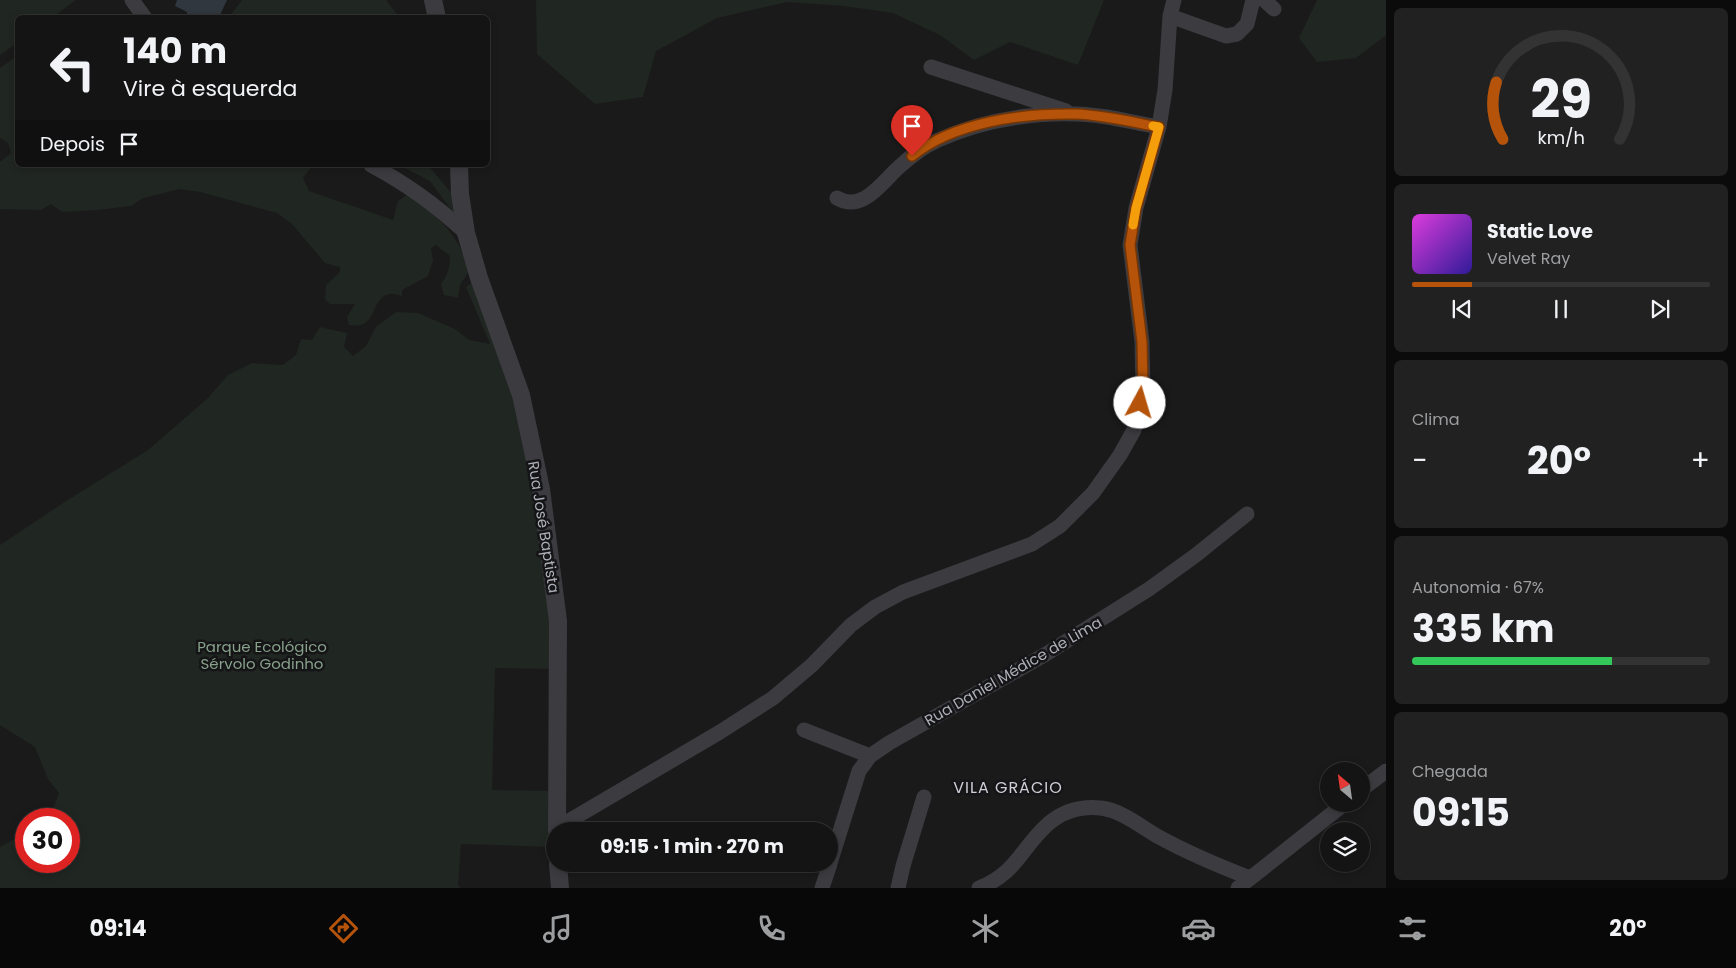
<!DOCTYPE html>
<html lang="pt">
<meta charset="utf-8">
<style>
:root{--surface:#141414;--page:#212122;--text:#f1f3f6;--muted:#9d9ea0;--line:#333334;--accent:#b45309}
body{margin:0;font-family:Poppins,sans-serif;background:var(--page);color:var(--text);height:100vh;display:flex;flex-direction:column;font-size:19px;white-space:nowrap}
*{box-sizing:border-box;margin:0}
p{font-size:16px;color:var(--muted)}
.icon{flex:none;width:28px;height:28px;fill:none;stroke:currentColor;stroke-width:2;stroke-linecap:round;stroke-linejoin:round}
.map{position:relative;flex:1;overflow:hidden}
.panel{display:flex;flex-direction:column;gap:8px;padding:8px;background:#0b0b0b;width:350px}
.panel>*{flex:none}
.top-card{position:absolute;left:15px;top:15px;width:475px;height:152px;border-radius:8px;box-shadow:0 2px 8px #0003,0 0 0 1px var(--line);background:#141414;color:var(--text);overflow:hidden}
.needle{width:32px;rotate:331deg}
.fabs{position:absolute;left:1320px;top:762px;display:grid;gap:10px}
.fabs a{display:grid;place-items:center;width:50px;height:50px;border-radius:50%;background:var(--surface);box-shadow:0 2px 8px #0003,0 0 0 1px var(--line);font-size:25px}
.speed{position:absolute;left:15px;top:808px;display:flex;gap:10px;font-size:25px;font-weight:700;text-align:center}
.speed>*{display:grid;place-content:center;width:65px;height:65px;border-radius:50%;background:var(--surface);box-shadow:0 2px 8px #0003,0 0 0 1px var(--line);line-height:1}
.speed .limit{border:8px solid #d22;background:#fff;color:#111}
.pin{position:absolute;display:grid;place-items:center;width:42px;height:42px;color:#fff;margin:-51px -21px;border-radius:50% 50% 50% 0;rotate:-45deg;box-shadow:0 0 5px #0007}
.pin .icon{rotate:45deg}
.me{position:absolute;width:55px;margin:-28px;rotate:6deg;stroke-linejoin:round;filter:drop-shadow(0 0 4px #0008)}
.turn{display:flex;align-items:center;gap:18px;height:105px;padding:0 25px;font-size:22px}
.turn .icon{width:65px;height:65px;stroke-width:2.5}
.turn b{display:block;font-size:35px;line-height:42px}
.then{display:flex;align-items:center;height:48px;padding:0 25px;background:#0003;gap:10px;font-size:19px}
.big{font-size:38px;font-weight:700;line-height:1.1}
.panel .card{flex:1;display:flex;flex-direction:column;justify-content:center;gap:8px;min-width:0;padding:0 18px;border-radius:8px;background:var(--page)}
.panel .dial{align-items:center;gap:0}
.dial svg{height:130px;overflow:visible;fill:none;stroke:var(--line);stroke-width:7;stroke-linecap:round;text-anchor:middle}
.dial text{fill:var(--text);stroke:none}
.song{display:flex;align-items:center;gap:15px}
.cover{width:60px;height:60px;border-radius:8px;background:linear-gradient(135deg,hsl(300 70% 55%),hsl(250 70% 35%))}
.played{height:5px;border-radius:2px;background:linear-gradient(90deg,var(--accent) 20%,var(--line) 20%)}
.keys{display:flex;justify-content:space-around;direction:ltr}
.heat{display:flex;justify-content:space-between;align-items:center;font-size:28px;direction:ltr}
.charge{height:8px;border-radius:4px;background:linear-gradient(90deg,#34c759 67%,var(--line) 0)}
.trip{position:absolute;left:546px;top:822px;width:292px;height:50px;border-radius:25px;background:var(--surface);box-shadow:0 2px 8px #0003,0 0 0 1px var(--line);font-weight:700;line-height:50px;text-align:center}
.tabs{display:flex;height:80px;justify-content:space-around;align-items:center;background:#080808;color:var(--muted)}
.tabs .icon{width:35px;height:35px}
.tabs .selected{color:var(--accent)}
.tabs b{font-size:22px;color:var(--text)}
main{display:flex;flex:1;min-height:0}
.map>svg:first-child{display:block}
.green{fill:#202621}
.water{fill:#31373e}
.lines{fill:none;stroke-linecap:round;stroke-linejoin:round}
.minor{stroke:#3b3b40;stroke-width:15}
.tertiary{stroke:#3b3b40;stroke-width:18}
.route-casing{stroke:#753606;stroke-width:12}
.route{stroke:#b45309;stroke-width:9}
.slow{stroke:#f59e0b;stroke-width:9}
.labels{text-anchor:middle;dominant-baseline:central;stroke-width:5;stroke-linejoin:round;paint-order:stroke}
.street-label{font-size:15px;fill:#aeb0b9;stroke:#151416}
.park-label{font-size:15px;fill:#87a18b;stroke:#151416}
.neighbourhood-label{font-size:16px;letter-spacing:1px;fill:#cecfd6;stroke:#151416}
</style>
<main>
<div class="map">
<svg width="1386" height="888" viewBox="0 0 1386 888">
<rect width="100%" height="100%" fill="#1a1a1b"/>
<!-- green -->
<path class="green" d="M0 0H76L53 17 18 18 17 43 0 55Z
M242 0H386L399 17H229Z
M536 0H1104L1078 65 1010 42 974 60 940 35 893 13 844 6 787 2 717 18 656 51 643 97 595 104 537 54Z
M1317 0H1386V35L1356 58 1317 62 1299 38Z
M17 56 18 165H313L303 178 309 191 393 220 398 201 407 195C441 218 455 231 470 270L460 285 458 298 444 295 441 284C448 274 450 268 450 256L436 245 431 248 433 260 428 276 402 290V296C398 295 393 293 390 294 373 296 376 321 361 325 358 326 353 325 349 325L347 317 355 304H330L325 299 326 285 340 272V267L325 263 292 224 277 213 200 192 180 189 143 198 131 206 98 210 62 212 51 204 41 210 0 209V162L11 153 8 143 0 138V68Z
M399 165H428L458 201V219L430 181Z
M473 282 507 372 528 449 547 585 552 669 495 668 492 790 553 791 555 847 461 844 458 885 460 888H0V847L20 836 25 821 26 820V861H69V819H28L41 811 53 809 59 793 48 779 35 747 0 725V545L63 503 148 450 208 398 228 375 252 363 283 365 296 355 301 339 312 340 320 327 347 333 344 347 353 356 366 346 376 327 396 312 418 313 455 329 469 340 490 344 466 287Z"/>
<!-- water -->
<path class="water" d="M177 0H227L219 17 187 18V12L175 6Z"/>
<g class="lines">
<!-- minor -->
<path class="minor" d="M132 0 145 18
M1264 0 1274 9
M1170 16 1226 36 1237 34 1247 24 1253 0
M931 67 1066 111
M371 165C407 184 436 205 466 233
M837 198C863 213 882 182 899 167 910 157 922 147 936 141 986 118 1052 108 1107 117 1124 120 1142 124 1159 127
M804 730 870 756
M1361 790 1386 771
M557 828 720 732 773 698 812 665 851 625 875 607 903 592 1032 544 1060 526 1093 493 1120 455 1134 430 1143 390 1142 342 1130 245 1136 208 1159 127 1165 90 1170 16 1174 0
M830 863 859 771 870 756 889 743 1046 654 1149 589 1196 555 1247 514
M822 888 830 864
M898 888 903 866 924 797
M979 888C1017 873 1021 848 1048 824 1063 811 1082 806 1101 808 1123 811 1141 827 1159 837 1188 853 1219 866 1250 878
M1238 888 1344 804"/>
<!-- tertiary -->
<path class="tertiary" d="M433 0 437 18
M459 165 460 194 466 233 479 278 521 395 541 489 558 621 557 831
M558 864 560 888"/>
</g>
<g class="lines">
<!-- route casing -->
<g class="route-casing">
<path id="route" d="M912 156C954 122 1023 113 1076 114 1104 115 1132 122 1159 127L1136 208 1130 245 1142 342 1143 390 1140 403"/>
</g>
<!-- route -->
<use href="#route" class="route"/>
<!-- slow -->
<path class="slow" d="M1133 225 1136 208 1159 127 1153 126"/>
</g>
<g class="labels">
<!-- street labels -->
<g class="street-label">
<text transform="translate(544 527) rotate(81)">Rua José Baptista</text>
<text transform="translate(1013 671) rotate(-30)">Rua Daniel Médice de Lima</text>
</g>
<!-- park labels -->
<g class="park-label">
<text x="262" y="646">Parque Ecológico<tspan x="262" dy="17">Sérvolo Godinho</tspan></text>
</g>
<!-- neighbourhood labels -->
<g class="neighbourhood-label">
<text x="1008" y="787">VILA GRÁCIO</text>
</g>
</g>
</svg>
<div class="fabs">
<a><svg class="needle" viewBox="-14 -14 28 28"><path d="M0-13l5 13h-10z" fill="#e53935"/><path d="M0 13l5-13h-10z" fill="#9d9ea0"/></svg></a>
<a><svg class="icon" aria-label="layers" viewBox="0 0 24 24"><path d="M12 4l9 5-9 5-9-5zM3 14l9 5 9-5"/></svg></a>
</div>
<div class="speed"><div class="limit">30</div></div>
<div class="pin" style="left:912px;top:156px;background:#d93025"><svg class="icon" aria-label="arrive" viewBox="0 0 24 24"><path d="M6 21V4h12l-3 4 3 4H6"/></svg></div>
<svg class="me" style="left:1140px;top:403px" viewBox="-20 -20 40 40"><circle r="19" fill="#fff"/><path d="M0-13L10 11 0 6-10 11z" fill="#b45309"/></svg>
<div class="trip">09:15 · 1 min · 270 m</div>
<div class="top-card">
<div class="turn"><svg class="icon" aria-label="left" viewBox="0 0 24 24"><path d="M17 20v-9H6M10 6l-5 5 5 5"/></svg><div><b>140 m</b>Vire à esquerda</div></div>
<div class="then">Depois<svg class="icon" aria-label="arrive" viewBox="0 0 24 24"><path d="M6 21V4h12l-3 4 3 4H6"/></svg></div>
</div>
</div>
<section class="panel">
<div class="card dial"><svg viewBox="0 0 100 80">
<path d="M14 69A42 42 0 1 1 86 69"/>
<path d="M14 69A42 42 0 0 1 10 34" stroke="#b45309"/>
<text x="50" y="56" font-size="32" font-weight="700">29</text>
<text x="50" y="72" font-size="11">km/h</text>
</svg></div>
<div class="card">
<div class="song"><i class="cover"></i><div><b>Static Love</b><p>Velvet Ray</p></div></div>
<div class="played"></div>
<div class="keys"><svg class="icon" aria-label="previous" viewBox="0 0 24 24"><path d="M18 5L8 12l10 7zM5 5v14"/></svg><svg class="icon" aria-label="pause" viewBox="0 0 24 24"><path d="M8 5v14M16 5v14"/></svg><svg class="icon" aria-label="next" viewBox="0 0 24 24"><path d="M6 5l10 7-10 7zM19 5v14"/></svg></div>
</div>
<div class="card"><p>Clima</p>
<div class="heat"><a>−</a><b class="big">20°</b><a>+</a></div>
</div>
<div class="card"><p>Autonomia · 67%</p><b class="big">335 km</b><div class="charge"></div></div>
<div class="card"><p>Chegada</p><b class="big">09:15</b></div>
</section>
</main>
<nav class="tabs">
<b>09:14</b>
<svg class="icon selected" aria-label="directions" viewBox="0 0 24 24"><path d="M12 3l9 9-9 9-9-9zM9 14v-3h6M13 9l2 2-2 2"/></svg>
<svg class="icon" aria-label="music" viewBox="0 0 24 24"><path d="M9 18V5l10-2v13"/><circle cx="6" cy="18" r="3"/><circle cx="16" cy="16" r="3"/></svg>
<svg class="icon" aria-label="phone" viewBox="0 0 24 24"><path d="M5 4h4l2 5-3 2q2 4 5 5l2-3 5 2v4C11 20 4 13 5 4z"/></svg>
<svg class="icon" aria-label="climate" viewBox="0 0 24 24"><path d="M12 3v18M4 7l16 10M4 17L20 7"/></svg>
<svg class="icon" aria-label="car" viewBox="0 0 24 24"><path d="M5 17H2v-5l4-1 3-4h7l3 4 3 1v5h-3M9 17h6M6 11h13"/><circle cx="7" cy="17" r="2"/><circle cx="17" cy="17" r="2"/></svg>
<svg class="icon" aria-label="filters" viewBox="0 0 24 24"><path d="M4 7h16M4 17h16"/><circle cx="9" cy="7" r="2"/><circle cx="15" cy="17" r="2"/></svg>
<b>20°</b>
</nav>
